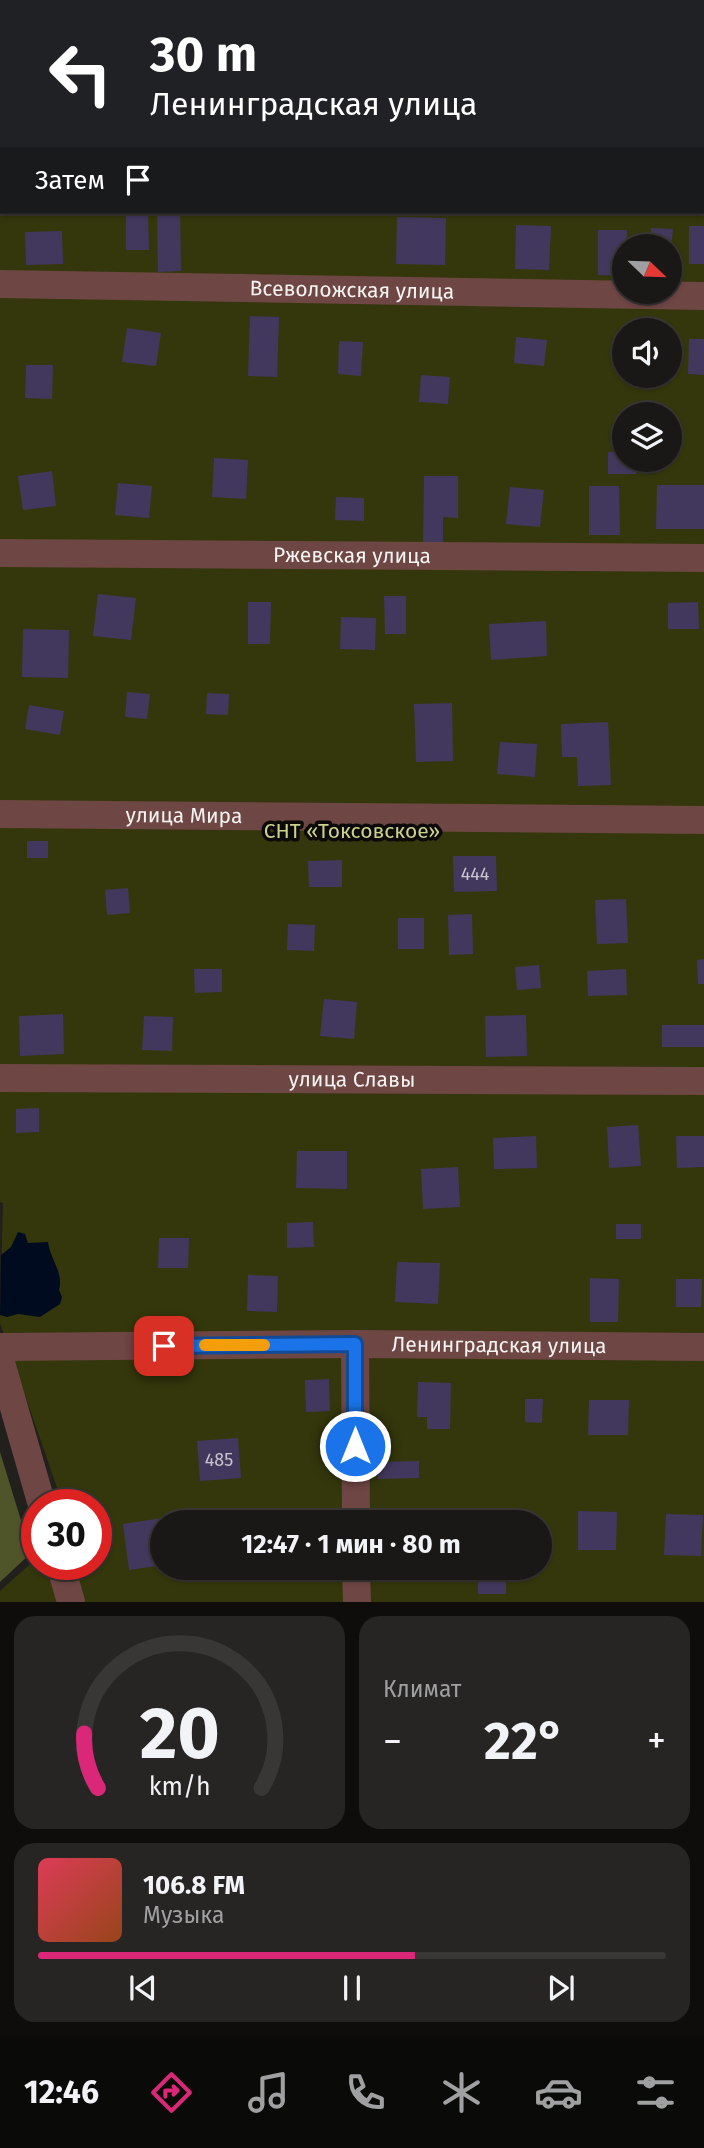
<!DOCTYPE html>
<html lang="ru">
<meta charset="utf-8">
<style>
:root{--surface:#1a1816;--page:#272523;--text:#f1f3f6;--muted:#9fa0a1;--line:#383735;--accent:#db2777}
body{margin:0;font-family:"Fira Sans",sans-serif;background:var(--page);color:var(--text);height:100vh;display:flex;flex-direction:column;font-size:26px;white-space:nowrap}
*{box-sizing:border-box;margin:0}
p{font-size:23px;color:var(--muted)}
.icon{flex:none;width:38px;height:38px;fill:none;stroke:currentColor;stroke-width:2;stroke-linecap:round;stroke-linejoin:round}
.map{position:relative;height:1602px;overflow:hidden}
.drawer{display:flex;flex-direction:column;gap:14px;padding:14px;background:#0e0d0c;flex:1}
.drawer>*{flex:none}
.guide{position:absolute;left:0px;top:0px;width:705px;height:214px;box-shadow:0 2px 5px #0004,0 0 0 2px var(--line);background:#202124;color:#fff;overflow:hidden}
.needle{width:46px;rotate:113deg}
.controls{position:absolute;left:612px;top:234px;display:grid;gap:14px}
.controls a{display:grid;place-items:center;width:70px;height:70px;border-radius:50%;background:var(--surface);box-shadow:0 2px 5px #0004,0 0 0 2px var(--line);font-size:35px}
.speed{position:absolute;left:21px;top:1489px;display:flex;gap:14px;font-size:35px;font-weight:700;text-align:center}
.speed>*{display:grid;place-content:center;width:91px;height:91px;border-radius:50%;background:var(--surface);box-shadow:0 2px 5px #0004,0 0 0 2px var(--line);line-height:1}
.speed .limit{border:10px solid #d22;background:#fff;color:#111}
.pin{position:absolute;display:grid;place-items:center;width:60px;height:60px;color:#fff;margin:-30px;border-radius:14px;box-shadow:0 4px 10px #0006}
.me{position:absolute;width:77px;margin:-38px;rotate:0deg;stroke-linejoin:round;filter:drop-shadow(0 0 5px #0008)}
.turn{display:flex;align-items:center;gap:24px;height:147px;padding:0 35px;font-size:32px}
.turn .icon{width:91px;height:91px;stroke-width:2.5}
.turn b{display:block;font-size:49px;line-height:60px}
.then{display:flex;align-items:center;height:66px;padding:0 35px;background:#0003;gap:14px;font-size:26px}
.big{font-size:52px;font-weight:700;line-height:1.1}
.drawer .widget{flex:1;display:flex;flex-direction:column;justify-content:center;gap:10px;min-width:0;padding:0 24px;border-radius:21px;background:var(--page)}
.drawer .dial{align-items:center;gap:0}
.dial svg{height:182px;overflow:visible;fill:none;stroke:var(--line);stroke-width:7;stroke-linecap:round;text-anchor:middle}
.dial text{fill:var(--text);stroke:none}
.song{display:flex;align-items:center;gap:21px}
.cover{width:84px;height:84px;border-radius:10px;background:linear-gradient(135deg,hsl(350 70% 55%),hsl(20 70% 35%))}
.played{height:7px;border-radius:4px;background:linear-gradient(90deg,var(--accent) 60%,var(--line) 60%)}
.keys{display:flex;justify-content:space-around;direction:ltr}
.heat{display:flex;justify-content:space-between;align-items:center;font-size:38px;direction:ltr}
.drawer .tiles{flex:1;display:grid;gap:14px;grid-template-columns:1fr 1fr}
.widget:last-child{grid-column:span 2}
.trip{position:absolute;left:150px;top:1510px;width:402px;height:70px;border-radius:35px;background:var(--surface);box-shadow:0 2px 5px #0004,0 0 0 2px var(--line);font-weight:700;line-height:70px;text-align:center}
.menu{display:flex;height:112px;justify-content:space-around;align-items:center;background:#0a0a09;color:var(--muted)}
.menu .icon{width:49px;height:49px}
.menu .selected{color:var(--accent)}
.menu b{font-size:32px;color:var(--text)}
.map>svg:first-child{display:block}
.green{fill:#34370b;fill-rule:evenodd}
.forest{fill:#505429}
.water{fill:#000b1f}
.building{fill:#42385d}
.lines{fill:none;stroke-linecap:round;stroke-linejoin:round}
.minor{stroke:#6e4644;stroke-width:28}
.route-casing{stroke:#114b97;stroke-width:18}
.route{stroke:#1a73e8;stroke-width:12}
.slow{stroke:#f59e0b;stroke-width:12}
.labels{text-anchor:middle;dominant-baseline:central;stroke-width:7;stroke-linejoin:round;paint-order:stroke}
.number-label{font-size:18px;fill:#c8c5cd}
.street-label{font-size:21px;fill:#f5f4f2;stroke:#0b0a09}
.park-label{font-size:21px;fill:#cbd28a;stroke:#0b0a09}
</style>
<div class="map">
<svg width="704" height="1602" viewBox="0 0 704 1602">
<rect width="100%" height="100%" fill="#22201d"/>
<!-- green -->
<path class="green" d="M0 0H704V1602H0V1591L37 1558V1564H96V1505H63L0 1323 3 1203 0 1202ZM2 2H704V212H2ZM625 247H670V292H625ZM625 331H670V376H625ZM625 415H670V460H625ZM163 1522H541V1568H163Z"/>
<!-- forest -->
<path class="forest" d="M0 1452 31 1553 0 1582Z"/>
<!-- water -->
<path class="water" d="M18 1232 25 1234 28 1243 48 1242C50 1259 64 1273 59 1290L62 1297 60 1304 40 1317 18 1314 7 1317 0 1315 1 1255 11 1247Z"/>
<!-- building -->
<path class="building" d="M126 212H148L149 250H126Z
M157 212H180L181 271 158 272Z
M397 217 446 218 445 265 396 264Z
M516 225 551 226 549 270 515 269Z
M689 226H704V264H689Z
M651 228 673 229 671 247H650Z
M598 230H627L625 276 598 275Z
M62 231 63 264 26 265 25 232Z
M250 316 279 317 277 377 248 376Z
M127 328 161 333 156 366 122 362Z
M516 337 547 340 544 366 514 363Z
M689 339H704V375L688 374Z
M339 341 363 342 361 376 338 374Z
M26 365H53L52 399 25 398Z
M421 375 450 377 448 404 419 402Z
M625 451V460H636V474H608V452Z
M214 458 248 460 246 499 212 497Z
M52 471 56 506 23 510 18 476Z
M424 476H458V518L443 517V544H423Z
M118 483 152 486 149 518 115 515Z
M657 485H704V529H656Z
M589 486H619L620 535H589Z
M510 487 544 490 540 527 506 524Z
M336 497 364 498V521L335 520Z
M98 594 136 598 131 640 93 636Z
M384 596H406V634H385Z
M248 602H271L270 644H248Z
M698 602 699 629H668V603Z
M341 617 376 618 375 650 340 649Z
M546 621 547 656 491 660 489 624Z
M23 629 69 630 68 678 22 677Z
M127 692 150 694 147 719 125 717Z
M207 693 229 694 228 715 206 714Z
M452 703 453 761 416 762 414 704Z
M29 705 64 711 60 735 25 729Z
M608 722 611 785 578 786 577 757H562L561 724Z
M500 742 537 744 535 777 497 774Z
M27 841H48V858H27Z
M453 856H496L497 891 454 892Z
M342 860V887H309L308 861Z
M128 888 130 913 107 915 105 890Z
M626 899 628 943 597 944 595 900Z
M472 914 473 954 449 955 448 915Z
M398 918H424V949H398Z
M288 924 315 925 314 951 287 950Z
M704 959V984H698L697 960Z
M539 965 541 988 517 990 515 967Z
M194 969H222V992L195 993Z
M626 969 627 995 588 996 587 971Z
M324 999 357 1002 354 1039 320 1036Z
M63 1014 64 1054 20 1056 19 1016Z
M526 1015 527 1056 486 1057 485 1016Z
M144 1016 173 1017 172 1051 142 1050Z
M662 1025H704V1047H662Z
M39 1108V1132L16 1133V1109Z
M638 1125 641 1166 609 1168 607 1127Z
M536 1136 537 1168 494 1169 493 1138Z
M676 1136H704V1167L677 1168Z
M297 1151H347V1189L296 1188Z
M458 1167 460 1207 423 1209 421 1169Z
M313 1222 314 1247 287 1248V1223Z
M616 1224H641V1239H616Z
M159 1238H189L188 1268H158Z
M397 1262 440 1263 438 1304 395 1302Z
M248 1275 278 1276 277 1312 247 1311Z
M590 1278 619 1279 618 1322H590Z
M676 1279H702L701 1307H676Z
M329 1379 330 1411 306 1412 305 1380Z
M418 1382 451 1383 450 1429H427V1417H417Z
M525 1399H543L542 1423 525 1422Z
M589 1400H629L628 1435H588Z
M238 1438 241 1478 200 1481 197 1441Z
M419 1461V1478L378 1479V1462Z
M578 1511 617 1512 616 1550H578Z
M666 1514 703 1515 701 1556 664 1555Z
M162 1518 163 1565 129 1570 123 1524Z
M260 1568H305V1570L260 1574Z
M478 1573H506V1594H478Z"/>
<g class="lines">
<!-- minor -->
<g class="minor">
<path d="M0 30H2"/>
<path id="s1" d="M0 284 704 296"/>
<path id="s2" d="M0 553 704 558"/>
<path id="s3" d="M0 814 704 820"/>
<path id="s4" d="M0 1078 704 1081"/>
<path d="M355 1344 356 1522"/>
<path id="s5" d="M0 1347 355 1344 704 1347"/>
<path d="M0 1359 42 1505"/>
<path d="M60 1564 71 1602"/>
<path d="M356 1568 357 1602"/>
</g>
</g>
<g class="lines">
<!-- route casing -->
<g class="route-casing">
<path id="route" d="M164 1346 355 1344V1446"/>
</g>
<!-- route -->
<use href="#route" class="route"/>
<!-- slow -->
<path class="slow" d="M205 1345H264"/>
</g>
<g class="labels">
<!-- number labels -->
<g class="number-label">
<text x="475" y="874">444</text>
<text x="219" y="1460">485</text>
</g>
<!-- street labels -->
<g class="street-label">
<text stroke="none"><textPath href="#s1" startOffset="352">Всеволожская улица</textPath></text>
<text stroke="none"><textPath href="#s2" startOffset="352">Ржевская улица</textPath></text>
<text stroke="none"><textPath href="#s3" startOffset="184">улица Мира</textPath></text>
<text stroke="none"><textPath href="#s4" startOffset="352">улица Славы</textPath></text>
<text stroke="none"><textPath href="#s5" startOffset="499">Ленинградская улица</textPath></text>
</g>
<!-- park labels -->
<g class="park-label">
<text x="352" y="831">СНТ «Токсовское»</text>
</g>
</g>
</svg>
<div class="controls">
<a><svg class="needle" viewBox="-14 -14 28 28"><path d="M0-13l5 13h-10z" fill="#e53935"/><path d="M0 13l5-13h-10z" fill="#9fa0a1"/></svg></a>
<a><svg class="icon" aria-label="sound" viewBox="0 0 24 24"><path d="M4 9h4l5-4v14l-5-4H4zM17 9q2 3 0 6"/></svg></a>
<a><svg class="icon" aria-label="layers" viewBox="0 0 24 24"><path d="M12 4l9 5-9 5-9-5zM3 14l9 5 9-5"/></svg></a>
</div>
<div class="speed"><div class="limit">30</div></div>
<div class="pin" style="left:164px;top:1346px;background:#d93025"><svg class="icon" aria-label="arrive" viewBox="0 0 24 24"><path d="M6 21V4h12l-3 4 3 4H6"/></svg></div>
<svg class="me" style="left:355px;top:1446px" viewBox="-20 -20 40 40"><circle r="17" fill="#1a73e8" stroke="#fff" stroke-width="3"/><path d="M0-11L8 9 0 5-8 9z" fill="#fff"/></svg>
<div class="trip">12:47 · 1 мин · 80 m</div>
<div class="guide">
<div class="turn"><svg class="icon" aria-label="left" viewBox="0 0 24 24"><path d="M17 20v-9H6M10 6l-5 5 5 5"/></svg><div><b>30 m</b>Ленинградская улица</div></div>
<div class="then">Затем<svg class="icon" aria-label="arrive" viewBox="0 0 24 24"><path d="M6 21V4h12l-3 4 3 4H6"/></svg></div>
</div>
</div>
<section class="drawer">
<div class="tiles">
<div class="widget dial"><svg viewBox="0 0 100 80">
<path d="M14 69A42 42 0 1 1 86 69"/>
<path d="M14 69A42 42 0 0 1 8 45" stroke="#db2777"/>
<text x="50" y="56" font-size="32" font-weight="700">20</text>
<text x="50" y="72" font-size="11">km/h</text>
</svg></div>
<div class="widget"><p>Климат</p>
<div class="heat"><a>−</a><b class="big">22°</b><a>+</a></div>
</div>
<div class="widget">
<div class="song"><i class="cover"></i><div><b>106.8 FM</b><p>Музыка</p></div></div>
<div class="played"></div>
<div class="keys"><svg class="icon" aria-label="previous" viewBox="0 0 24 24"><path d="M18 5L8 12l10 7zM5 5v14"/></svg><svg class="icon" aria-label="pause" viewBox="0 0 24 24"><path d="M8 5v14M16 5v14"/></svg><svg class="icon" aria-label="next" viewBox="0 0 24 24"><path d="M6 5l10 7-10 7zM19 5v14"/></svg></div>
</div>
</div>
</section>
<nav class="menu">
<b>12:46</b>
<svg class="icon selected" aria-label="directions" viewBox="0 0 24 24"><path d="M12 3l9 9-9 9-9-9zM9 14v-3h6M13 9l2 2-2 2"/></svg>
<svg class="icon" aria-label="music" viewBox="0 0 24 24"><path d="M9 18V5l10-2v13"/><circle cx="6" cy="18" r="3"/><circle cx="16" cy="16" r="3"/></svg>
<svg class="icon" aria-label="phone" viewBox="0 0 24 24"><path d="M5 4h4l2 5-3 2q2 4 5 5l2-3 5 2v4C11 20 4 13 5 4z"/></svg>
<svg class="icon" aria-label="climate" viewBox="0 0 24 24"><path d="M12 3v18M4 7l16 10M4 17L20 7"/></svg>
<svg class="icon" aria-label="car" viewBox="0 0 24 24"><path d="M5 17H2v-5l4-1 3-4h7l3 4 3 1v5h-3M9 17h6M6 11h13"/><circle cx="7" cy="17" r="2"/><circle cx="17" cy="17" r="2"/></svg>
<svg class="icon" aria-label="filters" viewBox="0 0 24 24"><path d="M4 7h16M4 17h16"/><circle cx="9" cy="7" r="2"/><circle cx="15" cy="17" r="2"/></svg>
</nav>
